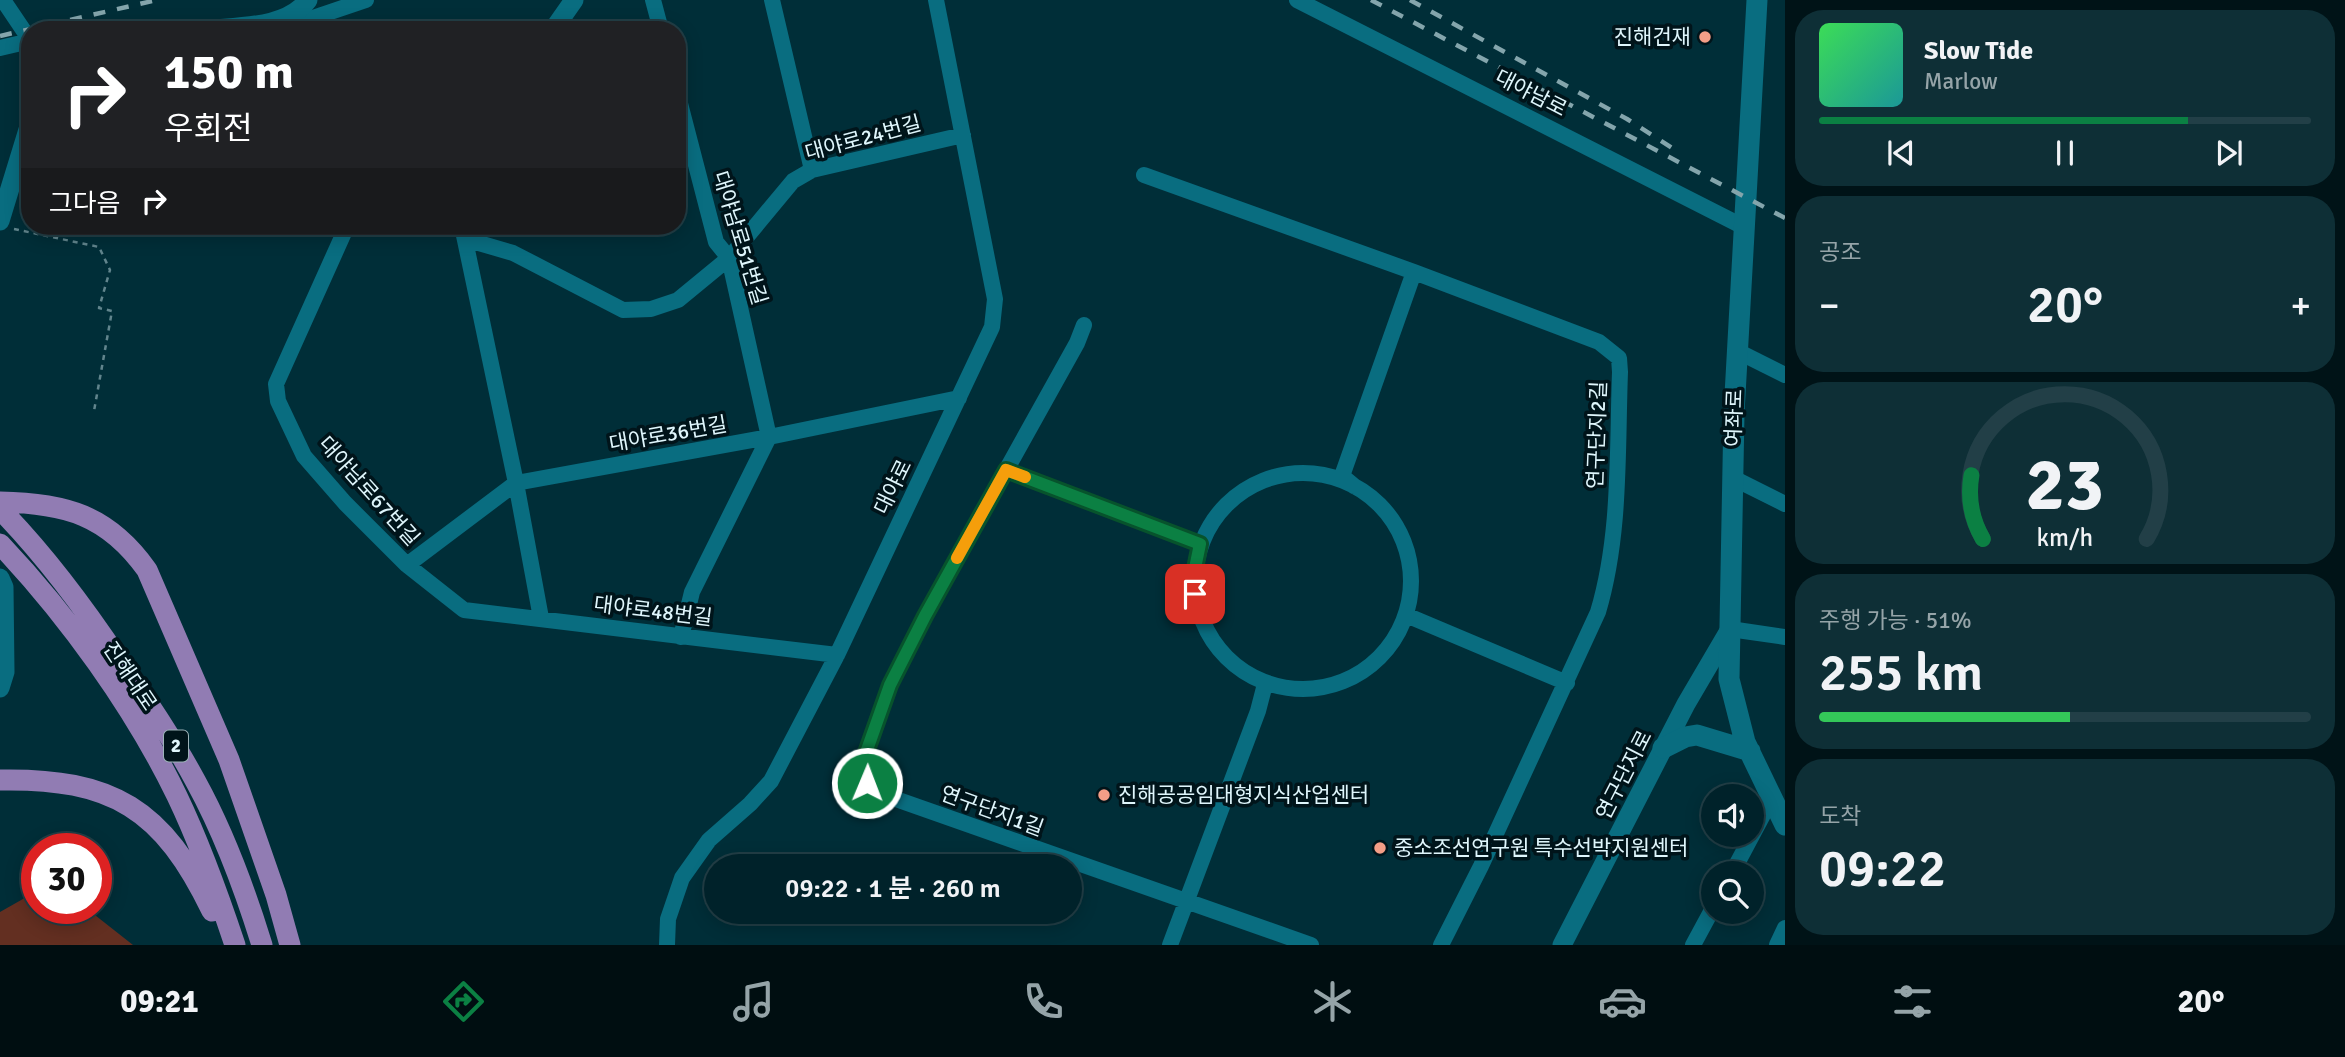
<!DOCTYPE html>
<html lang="ko">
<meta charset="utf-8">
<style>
:root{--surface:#00222a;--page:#0e2f36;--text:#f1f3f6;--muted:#95a4a8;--line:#223f47;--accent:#0b8043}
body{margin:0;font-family:Signika,"Noto Sans KR",sans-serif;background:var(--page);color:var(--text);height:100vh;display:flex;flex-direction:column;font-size:26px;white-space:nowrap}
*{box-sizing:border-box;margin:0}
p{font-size:23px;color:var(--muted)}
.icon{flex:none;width:38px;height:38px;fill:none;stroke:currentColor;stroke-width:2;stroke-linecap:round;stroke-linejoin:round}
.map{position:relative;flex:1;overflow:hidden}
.panel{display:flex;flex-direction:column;gap:10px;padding:10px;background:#001317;width:560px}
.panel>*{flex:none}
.hud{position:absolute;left:21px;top:21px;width:665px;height:214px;border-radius:28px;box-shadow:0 4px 18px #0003,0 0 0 2px var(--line);background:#202124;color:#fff;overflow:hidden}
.controls{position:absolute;left:1701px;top:784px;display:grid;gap:14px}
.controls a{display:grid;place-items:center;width:63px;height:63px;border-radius:50%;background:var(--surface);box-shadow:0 4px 18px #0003,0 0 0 2px var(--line);font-size:35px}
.speed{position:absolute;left:21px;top:833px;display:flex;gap:14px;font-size:35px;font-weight:700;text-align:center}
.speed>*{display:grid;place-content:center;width:91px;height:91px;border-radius:50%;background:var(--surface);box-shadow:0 4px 18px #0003,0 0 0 2px var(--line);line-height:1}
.speed .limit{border:10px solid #d22;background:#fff;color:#111}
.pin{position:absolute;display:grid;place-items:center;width:60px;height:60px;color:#fff;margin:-30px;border-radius:14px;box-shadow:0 4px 10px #0006}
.me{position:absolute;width:77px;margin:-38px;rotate:1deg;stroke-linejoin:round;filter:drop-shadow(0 0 5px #0008)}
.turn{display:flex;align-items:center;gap:24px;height:147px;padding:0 28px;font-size:32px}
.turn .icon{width:91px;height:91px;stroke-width:2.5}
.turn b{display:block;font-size:49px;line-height:60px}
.then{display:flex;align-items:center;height:66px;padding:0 28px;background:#0003;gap:14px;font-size:26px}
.big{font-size:52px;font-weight:600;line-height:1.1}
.panel .tile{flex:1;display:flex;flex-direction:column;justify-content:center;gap:10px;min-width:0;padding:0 24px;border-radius:28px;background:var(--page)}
.panel .dial{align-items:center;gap:0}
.dial svg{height:182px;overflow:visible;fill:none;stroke:var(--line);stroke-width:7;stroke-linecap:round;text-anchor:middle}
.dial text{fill:var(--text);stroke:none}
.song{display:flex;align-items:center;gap:21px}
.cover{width:84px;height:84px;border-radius:10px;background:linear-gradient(135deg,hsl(130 70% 55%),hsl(180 70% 35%))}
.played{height:7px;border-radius:4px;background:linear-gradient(90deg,var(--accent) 75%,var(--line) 75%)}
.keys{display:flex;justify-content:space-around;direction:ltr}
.heat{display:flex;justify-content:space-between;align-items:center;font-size:38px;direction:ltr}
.charge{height:10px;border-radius:5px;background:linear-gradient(90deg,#34c759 51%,var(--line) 0)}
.trip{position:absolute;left:704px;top:854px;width:378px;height:70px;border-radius:35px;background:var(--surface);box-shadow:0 4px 18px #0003,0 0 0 2px var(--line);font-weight:600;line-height:70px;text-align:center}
.menu{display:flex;height:112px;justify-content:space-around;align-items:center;background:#000e11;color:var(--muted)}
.menu .icon{width:49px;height:49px}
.menu .selected{color:var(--accent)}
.menu b{font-size:32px;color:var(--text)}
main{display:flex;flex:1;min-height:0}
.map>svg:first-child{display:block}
.green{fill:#632f21}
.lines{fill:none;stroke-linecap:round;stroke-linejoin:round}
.path{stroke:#61858d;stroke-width:2.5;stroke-dasharray:5 5;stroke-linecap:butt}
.minor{stroke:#096d80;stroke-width:16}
.tertiary{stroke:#096d80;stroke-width:19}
.secondary{stroke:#096d80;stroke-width:21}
.primary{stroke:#917cb3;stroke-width:21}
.rail{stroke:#84a5ac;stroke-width:4.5;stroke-dasharray:12 12;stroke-linecap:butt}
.route-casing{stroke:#07532c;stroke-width:18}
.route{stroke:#0b8043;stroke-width:12}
.slow{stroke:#f59e0b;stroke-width:12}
.poi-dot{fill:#f49e87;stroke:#00141a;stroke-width:2.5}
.labels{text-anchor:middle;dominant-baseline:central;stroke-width:7;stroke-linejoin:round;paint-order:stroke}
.shield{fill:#00141a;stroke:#9cb2b8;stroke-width:2}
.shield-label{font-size:19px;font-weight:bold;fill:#dff6fc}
.poi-label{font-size:21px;fill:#dff6fc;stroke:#00141a;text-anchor:start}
.street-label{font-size:21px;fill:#dff6fc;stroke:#00141a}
</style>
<main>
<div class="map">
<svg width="1785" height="945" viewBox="0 0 1785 945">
<rect width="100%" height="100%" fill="#002e38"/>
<!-- green -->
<path class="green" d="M37 891V908H86L133 945H0V912Z"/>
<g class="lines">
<!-- path -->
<path class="path" d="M14 229 99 247 110 270 99 308 112 311 94 411"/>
<!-- minor -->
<path class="minor" d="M3 0 30 40
M653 0 661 30
M772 0 812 170
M1297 0 1744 227
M287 30 298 23 366 0
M0 48 30 41
M677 92 716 242 729 258 769 437 692 592 681 637
M1144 175 1414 272 1599 342 1619 358 1620 372C1617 452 1621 535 1598 612L1481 866 1441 945
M347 226 276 384 278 401 304 456 345 503 407 565 464 610 837 655
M462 226 516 483 541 618
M465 239 513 253 623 310 651 309 678 300 729 258 793 181 812 170 963 135
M1084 325 1077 343 925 616 890 685 862 764 867 783 890 797 1311 945
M1737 351 1785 375
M1006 470 1200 544
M1195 581a108 108 0 1 1 216 0a108 108 0 1 1-216 0Z
M1733 478 1785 504
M1354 486 1342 476 1414 272
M407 565 516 483 769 437 959 398
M1406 615 1567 683
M1730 629 1785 637
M1732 873 1772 798
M667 945 668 919 682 878 709 840 750 804 771 781 837 655 992 327 995 299 936 0
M1170 945 1258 711 1265 684
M1693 945 1713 908
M1777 945 1785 928"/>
<!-- tertiary -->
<path class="tertiary" d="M203 30C238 26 286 29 308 0
M553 30 574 0
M0 221 30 123
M0 578 4 587 5 672 0 688
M1562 945 1686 704 1730 629"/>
<!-- secondary -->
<path class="secondary" d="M1757 0 1734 413 1729 679 1745 742 1785 825
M1663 748 1685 737 1697 735 1750 751"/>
<!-- primary -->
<path class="primary" d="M0 502C65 503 108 515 147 570L229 760 276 895 290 945
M0 509C45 555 83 606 119 660 146 700 173 739 196 782 224 833 245 890 262 945
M0 544C68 616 134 707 177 796 200 844 218 894 235 945
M0 780C113 778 163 809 212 911"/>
<!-- rail -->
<path class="rail" d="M1371 0 1785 218
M1410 0 1627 119 1672 148
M0 36 157 0"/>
</g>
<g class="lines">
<!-- route casing -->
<g class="route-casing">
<path id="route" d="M867 783 862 764 890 685 925 616 1006 470 1200 544 1193 578 1195 594"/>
</g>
<!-- route -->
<use href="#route" class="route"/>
<!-- slow -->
<path class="slow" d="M957 558 1006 470 1025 477"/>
</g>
<!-- markers -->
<g class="poi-dot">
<circle cx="1705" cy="37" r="7"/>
<circle cx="1104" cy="795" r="7"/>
<circle cx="1380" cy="848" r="7"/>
</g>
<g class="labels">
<!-- shield labels -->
<rect class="shield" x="164" y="730.5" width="24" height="31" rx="5"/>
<g class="shield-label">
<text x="176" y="746">2</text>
</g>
<!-- poi labels -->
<g class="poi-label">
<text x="1691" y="37" text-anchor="end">진해건재</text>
<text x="1118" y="795">진해공공임대형지식산업센터</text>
<text x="1394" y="848">중소조선연구원 특수선박지원센터</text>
</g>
<!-- street labels -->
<g class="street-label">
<text transform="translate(1531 93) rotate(27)">대야남로</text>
<text transform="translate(863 138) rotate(-15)">대야로24번길</text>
<text transform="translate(740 238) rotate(73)">대야남로51번길</text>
<text transform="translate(1734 418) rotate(-88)">여좌로</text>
<text transform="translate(668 434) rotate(-10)">대야로36번길</text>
<text transform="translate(1597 435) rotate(-88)">연구단지2길</text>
<text transform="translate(893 487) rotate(-64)">대야로</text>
<text transform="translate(369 491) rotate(48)">대야남로67번길</text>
<text transform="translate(653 611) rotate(7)">대야로48번길</text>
<text transform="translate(130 676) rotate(56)">진해대로</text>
<text transform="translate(1624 775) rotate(-63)">연구단지로</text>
<text transform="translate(992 811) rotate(20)">연구단지1길</text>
</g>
</g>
</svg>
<div class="controls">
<a><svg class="icon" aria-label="sound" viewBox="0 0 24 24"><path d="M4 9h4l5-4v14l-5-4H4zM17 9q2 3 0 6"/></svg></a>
<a><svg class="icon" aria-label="search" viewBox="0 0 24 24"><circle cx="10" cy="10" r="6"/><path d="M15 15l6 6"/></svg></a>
</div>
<div class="speed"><div class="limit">30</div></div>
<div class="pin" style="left:1195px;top:594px;background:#d93025"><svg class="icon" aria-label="arrive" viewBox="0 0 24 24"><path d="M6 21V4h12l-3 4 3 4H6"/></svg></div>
<svg class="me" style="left:867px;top:783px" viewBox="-20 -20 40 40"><circle r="17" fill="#0b8043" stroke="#fff" stroke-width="3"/><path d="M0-11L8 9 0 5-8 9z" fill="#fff"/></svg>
<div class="trip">09:22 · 1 분 · 260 m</div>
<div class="hud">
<div class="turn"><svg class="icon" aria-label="right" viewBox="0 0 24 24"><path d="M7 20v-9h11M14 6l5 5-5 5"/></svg><div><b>150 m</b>우회전</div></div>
<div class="then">그다음<svg class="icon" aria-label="right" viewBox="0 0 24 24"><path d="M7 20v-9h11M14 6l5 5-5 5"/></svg></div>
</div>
</div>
<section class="panel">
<div class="tile">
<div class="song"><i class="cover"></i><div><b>Slow Tide</b><p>Marlow</p></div></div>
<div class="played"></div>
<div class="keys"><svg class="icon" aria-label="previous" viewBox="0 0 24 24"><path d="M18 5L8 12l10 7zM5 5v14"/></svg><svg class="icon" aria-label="pause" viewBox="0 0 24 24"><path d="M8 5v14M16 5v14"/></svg><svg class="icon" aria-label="next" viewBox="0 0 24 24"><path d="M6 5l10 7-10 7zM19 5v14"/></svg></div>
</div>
<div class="tile"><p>공조</p>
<div class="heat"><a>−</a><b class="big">20°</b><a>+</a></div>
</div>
<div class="tile dial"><svg viewBox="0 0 100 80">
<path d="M14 69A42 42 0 1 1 86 69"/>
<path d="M14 69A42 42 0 0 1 9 41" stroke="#0b8043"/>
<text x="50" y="56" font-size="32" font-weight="700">23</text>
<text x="50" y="72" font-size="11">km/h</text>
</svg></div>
<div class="tile"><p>주행 가능 · 51%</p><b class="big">255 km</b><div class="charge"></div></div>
<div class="tile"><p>도착</p><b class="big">09:22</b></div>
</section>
</main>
<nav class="menu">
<b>09:21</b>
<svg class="icon selected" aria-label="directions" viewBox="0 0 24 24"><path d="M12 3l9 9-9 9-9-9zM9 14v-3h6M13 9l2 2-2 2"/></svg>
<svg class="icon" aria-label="music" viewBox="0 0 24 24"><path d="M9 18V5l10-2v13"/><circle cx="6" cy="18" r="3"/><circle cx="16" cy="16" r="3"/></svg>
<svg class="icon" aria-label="phone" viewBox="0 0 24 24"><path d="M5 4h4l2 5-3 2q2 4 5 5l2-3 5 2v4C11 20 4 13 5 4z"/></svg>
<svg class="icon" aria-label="climate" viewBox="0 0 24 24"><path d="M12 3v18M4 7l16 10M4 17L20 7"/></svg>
<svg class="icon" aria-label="car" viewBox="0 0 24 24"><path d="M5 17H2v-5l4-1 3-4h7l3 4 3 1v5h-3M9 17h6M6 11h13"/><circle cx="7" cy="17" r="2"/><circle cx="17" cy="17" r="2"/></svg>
<svg class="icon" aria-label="filters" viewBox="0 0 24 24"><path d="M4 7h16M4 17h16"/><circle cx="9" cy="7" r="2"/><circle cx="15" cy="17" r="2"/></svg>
<b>20°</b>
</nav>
